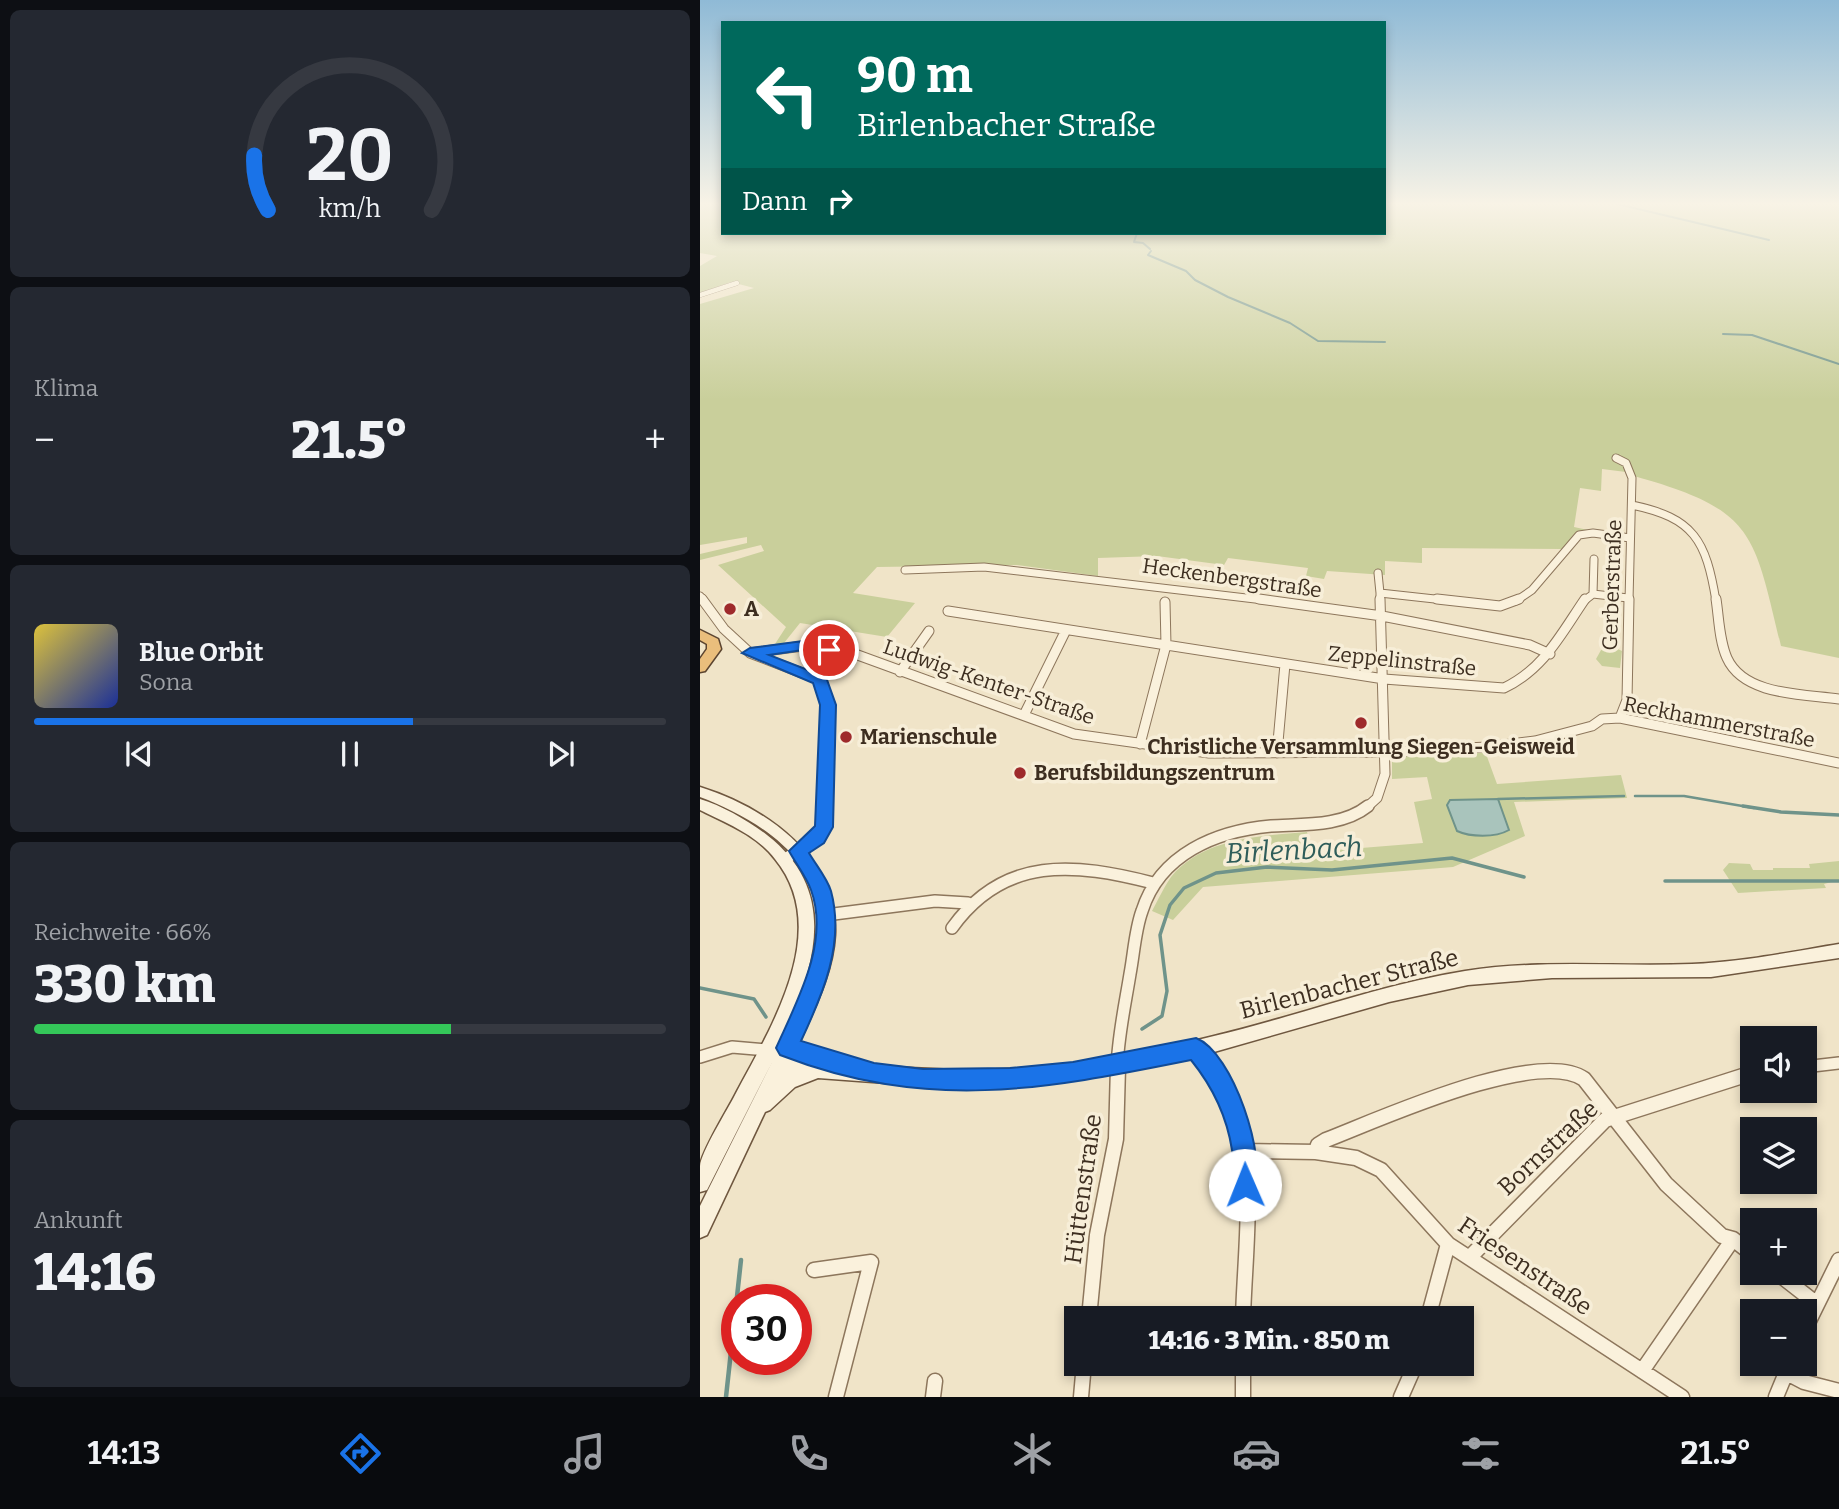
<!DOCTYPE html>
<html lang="de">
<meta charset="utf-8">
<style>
:root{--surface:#171b24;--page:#242831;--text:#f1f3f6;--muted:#9ea1a6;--line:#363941;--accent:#1a73e8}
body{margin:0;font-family:Bitter,serif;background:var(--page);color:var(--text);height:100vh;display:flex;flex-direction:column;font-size:26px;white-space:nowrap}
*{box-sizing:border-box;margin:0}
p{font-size:23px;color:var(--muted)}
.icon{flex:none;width:38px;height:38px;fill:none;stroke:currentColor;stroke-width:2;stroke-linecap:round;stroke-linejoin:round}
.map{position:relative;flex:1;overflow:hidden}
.sheet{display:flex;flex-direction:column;gap:10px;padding:10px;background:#0d0f14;width:700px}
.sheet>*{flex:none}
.hud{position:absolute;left:21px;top:21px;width:665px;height:214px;border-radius:0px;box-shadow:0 4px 10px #0003;background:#00695c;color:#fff;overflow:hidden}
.tools{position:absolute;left:1040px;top:1026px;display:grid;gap:14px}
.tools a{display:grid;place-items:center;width:77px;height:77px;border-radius:0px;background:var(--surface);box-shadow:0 4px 10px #0003;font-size:35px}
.speed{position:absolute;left:21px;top:1284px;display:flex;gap:14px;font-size:35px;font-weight:700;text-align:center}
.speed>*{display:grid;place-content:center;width:91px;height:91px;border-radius:50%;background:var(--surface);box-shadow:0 4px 10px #0003;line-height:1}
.speed .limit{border:10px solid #d22;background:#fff;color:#111}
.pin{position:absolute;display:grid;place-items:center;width:60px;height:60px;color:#fff;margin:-30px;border:4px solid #fff;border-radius:50%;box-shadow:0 2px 7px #0007}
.me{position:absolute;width:77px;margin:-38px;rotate:359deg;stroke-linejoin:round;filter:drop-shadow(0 0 5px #0008)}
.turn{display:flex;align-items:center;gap:24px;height:147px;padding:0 21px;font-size:32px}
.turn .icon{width:91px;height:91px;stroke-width:2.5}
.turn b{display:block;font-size:49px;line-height:60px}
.then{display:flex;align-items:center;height:66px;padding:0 21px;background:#0003;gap:14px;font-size:26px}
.big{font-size:52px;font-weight:800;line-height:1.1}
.sheet .widget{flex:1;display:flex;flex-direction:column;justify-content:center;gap:10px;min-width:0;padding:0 24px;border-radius:10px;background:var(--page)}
.sheet .dial{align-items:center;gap:0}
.dial svg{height:182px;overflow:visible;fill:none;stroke:var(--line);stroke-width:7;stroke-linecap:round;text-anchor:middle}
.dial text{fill:var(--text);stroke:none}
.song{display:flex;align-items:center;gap:21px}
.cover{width:84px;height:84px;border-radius:10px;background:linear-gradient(135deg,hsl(50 70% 55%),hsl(230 70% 35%))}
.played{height:7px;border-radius:4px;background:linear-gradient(90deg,var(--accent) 60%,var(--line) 60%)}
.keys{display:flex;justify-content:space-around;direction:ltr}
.heat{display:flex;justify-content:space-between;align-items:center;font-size:38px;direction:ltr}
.charge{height:10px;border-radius:5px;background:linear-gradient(90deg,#34c759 66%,var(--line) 0)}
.trip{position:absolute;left:364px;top:1306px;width:410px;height:70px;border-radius:0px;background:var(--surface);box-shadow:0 4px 10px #0003;font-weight:800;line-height:70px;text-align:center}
.tabs{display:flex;height:112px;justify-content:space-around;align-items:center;background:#090b0e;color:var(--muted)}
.tabs .icon{width:49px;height:49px}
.tabs .selected{color:var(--accent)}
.tabs b{font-size:32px;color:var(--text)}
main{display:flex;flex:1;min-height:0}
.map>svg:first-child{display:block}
.green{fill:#c9cf9b}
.water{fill:#a9c4bc;stroke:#6f938a;stroke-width:2}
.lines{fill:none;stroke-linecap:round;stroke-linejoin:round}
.stream-far3{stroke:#6f938a;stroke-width:2}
.stream-far2{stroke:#6f938a;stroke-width:2.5}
.stream-far1{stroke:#6f938a;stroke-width:3.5}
.stream{stroke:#6f938a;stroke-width:4.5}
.minor-far4-casing{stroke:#8d765c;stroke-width:5}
.minor-far3-casing{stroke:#8d765c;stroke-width:9}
.minor-far2-casing{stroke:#8d765c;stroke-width:11}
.minor-far1-casing{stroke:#8d765c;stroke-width:14}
.minor-casing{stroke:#8d765c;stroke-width:17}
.secondary-casing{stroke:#6f573f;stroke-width:3}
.trunk-casing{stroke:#5b4430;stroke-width:3}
.minor-far4{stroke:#faf1dc;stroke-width:4.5}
.minor-far3{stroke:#faf1dc;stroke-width:7}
.minor-far2{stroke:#faf1dc;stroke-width:9}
.minor-far1{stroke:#faf1dc;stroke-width:11}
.minor{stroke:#faf1dc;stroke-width:14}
.secondary{fill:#faf1dc;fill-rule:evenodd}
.trunk{fill:#eabe7c;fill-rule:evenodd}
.route{fill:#1a73e8;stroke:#114b97;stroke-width:2}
.poi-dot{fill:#9e2a2b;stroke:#f7eed8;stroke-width:2.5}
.labels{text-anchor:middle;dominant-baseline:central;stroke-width:7;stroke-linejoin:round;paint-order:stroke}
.street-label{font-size:21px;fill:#3d2e20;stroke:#f7eed8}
.poi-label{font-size:21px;font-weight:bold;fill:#3d2e20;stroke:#f7eed8;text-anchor:start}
.near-street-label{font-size:24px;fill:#3d2e20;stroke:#f7eed8}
.near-water-label{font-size:28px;font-style:italic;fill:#2f5d5a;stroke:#f7eed8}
</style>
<main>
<section class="sheet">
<div class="widget dial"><svg viewBox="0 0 100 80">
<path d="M14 69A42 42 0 1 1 86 69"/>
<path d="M14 69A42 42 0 0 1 8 45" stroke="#1a73e8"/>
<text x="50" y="56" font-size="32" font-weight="700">20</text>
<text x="50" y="72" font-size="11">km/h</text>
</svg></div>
<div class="widget"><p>Klima</p>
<div class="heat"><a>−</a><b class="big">21.5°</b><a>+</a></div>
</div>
<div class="widget">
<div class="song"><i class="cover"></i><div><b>Blue Orbit</b><p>Sona</p></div></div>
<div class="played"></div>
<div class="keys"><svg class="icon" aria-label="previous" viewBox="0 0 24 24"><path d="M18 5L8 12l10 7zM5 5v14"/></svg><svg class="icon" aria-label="pause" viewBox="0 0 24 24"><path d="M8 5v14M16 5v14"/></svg><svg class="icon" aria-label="next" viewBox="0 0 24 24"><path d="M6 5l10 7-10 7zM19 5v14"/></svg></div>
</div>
<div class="widget"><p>Reichweite · 66%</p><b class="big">330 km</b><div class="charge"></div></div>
<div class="widget"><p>Ankunft</p><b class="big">14:16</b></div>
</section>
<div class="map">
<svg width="1139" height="1397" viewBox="0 0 1139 1397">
<rect width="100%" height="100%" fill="#f0e4c8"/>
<!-- green -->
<path class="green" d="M0 204H23V233H684V204H1139V658L1081 646C1053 531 1055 510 934 476L920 454 926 472 902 469 901 491 880 488 874 527 888 530 862 549 722 548V563L685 561V575L627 571 624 579 606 576 608 568 528 558 524 565 457 556 398 558V576L317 565 177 567 153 593 215 603 187 637 100 623 84 643 75 644 86 627 18 565 64 551 61 545 0 560V554L47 543V537L0 545V304L54 288 31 282 0 293V266L17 256 0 253Z
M905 643 922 651 920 668 902 666 896 659Z
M782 743 797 784 921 775 927 798 814 802 825 836 753 867 503 887 473 920 452 911C458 900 464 887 471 877 503 838 560 836 607 832L612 852 723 843 714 802 732 799 727 777 692 779V748Z
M1139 861V880L1124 884 1126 888 1038 893 1023 870 1029 863 1050 864 1053 870H1073V868H1110L1109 864Z"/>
<!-- water -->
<path class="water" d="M798 799 809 830C795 838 770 837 757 831L747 805 750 800Z"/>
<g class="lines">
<!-- stream-far3 -->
<path class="stream-far3" d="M917 204 1069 240
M437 233 434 242 443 243 450 249
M451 251 448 255 486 271 495 280 528 297 590 323 618 341 685 342
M1023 334 1052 335 1139 364"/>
<!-- stream-far2 -->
<path class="stream-far2" d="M935 796H984L1054 808
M798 799 924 796"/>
<!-- stream-far1 -->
<path class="stream-far1" d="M1043 806 1081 812 1139 815
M965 881H1139
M0 988 54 999 66 1017
M442 1029 462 1016 467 991 460 935 470 905 484 888 516 873 567 867 632 870 752 858 824 877"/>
<!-- stream -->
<path class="stream" d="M26 1397 41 1260"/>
<!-- minor-far4 casing -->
<g class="minor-far4-casing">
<path id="minor-far4" d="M0 295 37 283"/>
</g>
<!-- minor-far3 casing -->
<g class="minor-far3-casing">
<path id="minor-far3" d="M916 458 926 463 932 478 929 601
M932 505C994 518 1006 540 1016 601
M205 570 284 567 572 601
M678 573 680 593
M893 594 894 559
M0 596 4 601
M680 601V593L753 601
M816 601 832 590 879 535 893 533 930 538
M884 601 893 594 928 598"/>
</g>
<!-- minor-far2 casing -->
<g class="minor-far2-casing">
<path id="minor-far2" d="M2 599 24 629 50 653 120 680 128 705 125 808
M559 599 682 616 830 645 850 654
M737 599 800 606 819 599
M1016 599C1019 618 1019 640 1027 658 1044 696 1104 694 1139 699
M248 611 684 679 804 688C844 669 861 634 885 599
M50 653 103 646 155 654 374 734 509 753 685 752 787 747 835 741 892 726 902 719 920 718 1139 763
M200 672 229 631
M324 715 365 632
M920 718 927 700 929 599
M440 744 466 645 465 602
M577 753 585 664
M666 808 677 798 685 774 680 599"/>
</g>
<!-- minor-far1 casing -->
<g class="minor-far1-casing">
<path id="minor-far1" d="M84 860C110 842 124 840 125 806
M126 915 235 901 268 903
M252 928C304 855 375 863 453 883
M496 1048 512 1068
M0 1057 32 1047 68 1050
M1104 1067 1139 1063
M417 1068C418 1036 425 1005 430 974 434 953 435 930 442 911 460 854 516 831 571 826 602 824 642 827 668 806"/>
</g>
<!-- minor casing -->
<g class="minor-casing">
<path id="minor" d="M511 1067C563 1135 545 1238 543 1318
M545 1151 616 1152 618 1145 626 1140C678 1120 837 1047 884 1079L966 1184 1022 1236 1033 1239 1052 1254
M616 1152 656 1158 681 1170 748 1244 982 1397
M770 1257 905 1120 1052 1073
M114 1270 171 1262 136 1397
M1076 1272 1117 1304
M389 1318 397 1235 416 1139 418 1067
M728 1318 748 1244
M1104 1331 1139 1260
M543 1363V1397
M942 1371 1033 1239
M1085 1372 1104 1382 1139 1391
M233 1397 235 1381
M381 1397 384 1363
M701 1397 716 1363
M1076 1397 1090 1363"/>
</g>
<!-- secondary casing -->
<g class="secondary-casing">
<path id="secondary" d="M0 787C67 808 138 858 135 935 133 973 114 1009 99 1043L155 1060 162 1065C199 1067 236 1070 273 1070 354 1070 435 1056 514 1036 598 1016 679 985 765 971 840 959 916 967 992 964 1042 962 1090 952 1139 944V958L1011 977 852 978 768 985 689 1002 514 1052 419 1073 324 1084 275 1087 227 1086 118 1078 95 1087 70 1110 65 1112 7 1235 0 1238V1206L72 1062 7 1190 0 1192C0 1184 0 1174 0 1166 1 1152 28 1109 35 1095 71 1027 133 930 75 859 57 835 26 823 0 810V799C23 806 47 820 67 835 140 892 115 968 81 1040 93 1027 102 1001 108 983 116 960 122 935 119 910 111 851 50 816 0 797Z"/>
</g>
<!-- trunk casing -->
<g class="trunk-casing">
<path id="trunk" d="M0 630 18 639 21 649 5 671 0 672V659L7 649V644L0 640Z"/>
</g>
<!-- minor-far4 -->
<use href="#minor-far4" class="minor-far4"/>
<!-- minor-far3 -->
<use href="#minor-far3" class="minor-far3"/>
<!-- minor-far2 -->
<use href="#minor-far2" class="minor-far2"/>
<!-- minor-far1 -->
<use href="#minor-far1" class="minor-far1"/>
<!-- minor -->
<use href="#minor" class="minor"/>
<!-- secondary -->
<use href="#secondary" class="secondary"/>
<!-- trunk -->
<use href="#trunk" class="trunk"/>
</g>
<!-- sky -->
<linearGradient id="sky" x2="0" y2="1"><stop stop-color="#8fbad6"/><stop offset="0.51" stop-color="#f8f3e6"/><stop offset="1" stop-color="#f8f3e6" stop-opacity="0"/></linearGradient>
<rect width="1139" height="400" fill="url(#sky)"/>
<!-- route -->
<path class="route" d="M103 641 134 647 137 650 129 655 103 650 69 655 126 677 136 705 133 827 124 843 109 853C116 865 127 878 131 891 145 943 123 994 101 1041L174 1063 223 1069 310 1068 373 1062 496 1038C533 1052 568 1159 554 1194L545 1198 536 1194C530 1180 535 1165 532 1150 527 1117 512 1086 491 1060 342 1090 227 1112 80 1055L76 1048C97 1001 130 942 111 890 106 876 96 864 89 851L115 826 120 705 113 683 42 653 50 648Z"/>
<!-- markers -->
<g class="poi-dot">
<circle cx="30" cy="609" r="7"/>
<circle cx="661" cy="723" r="7"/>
<circle cx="146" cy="737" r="7"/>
<circle cx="320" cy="773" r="7"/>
</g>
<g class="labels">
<!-- street labels -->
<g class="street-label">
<text transform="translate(532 578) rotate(8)">Heckenbergstraße</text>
<text transform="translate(912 585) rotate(-88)">Gerberstraße</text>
<text transform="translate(702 661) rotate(6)">Zeppelinstraße</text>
<text transform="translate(289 682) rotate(19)">Ludwig-Kenter-Straße</text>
<text transform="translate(1019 722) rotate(11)">Reckhammerstraße</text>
</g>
<!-- poi labels -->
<g class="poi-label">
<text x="44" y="609">A</text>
<text x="160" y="737">Marienschule</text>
<text x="661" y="747" text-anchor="middle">Christliche Versammlung Siegen-Geisweid</text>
<text x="334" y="773">Berufsbildungszentrum</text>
</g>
<!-- near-street labels -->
<g class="near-street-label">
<text transform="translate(649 984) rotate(-14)">Birlenbacher Straße</text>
<text transform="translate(848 1148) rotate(-43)">Bornstraße</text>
<text transform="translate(383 1189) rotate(-82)">Hüttenstraße</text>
<text transform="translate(825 1266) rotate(34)">Friesenstraße</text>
</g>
<!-- near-water labels -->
<g class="near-water-label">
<text transform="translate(594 850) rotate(-3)">Birlenbach</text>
</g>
</g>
</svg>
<div class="tools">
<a><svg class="icon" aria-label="sound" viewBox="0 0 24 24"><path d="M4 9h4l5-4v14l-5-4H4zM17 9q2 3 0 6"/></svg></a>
<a><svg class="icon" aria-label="layers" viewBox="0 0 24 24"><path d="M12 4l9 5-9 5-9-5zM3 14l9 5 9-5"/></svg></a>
<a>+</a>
<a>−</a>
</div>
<div class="speed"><div class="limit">30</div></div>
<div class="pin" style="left:129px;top:650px;background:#d93025"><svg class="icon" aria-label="arrive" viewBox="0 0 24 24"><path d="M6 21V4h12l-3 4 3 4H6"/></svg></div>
<svg class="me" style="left:545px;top:1185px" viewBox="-20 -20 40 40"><circle r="19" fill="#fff"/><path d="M0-13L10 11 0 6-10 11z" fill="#1a73e8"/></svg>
<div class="trip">14:16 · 3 Min. · 850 m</div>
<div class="hud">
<div class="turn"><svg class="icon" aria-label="left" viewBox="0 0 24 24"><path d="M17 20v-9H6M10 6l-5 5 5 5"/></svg><div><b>90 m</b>Birlenbacher Straße</div></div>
<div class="then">Dann<svg class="icon" aria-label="right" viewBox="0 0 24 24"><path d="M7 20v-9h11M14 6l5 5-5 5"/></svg></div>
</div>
</div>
</main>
<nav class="tabs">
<b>14:13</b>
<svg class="icon selected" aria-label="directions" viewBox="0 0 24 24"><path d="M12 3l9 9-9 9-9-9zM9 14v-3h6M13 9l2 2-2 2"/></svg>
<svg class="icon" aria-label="music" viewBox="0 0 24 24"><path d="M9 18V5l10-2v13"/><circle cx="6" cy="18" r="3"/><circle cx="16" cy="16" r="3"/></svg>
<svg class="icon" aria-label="phone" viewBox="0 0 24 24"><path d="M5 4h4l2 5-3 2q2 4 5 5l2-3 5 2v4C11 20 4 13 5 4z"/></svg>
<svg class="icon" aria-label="climate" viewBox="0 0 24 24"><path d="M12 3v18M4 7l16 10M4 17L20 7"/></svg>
<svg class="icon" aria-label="car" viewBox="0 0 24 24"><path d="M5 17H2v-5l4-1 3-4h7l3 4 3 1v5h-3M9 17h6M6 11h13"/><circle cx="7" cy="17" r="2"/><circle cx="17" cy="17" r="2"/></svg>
<svg class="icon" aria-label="filters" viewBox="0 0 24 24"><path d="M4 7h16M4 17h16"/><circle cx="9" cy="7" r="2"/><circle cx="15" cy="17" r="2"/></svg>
<b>21.5°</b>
</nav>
